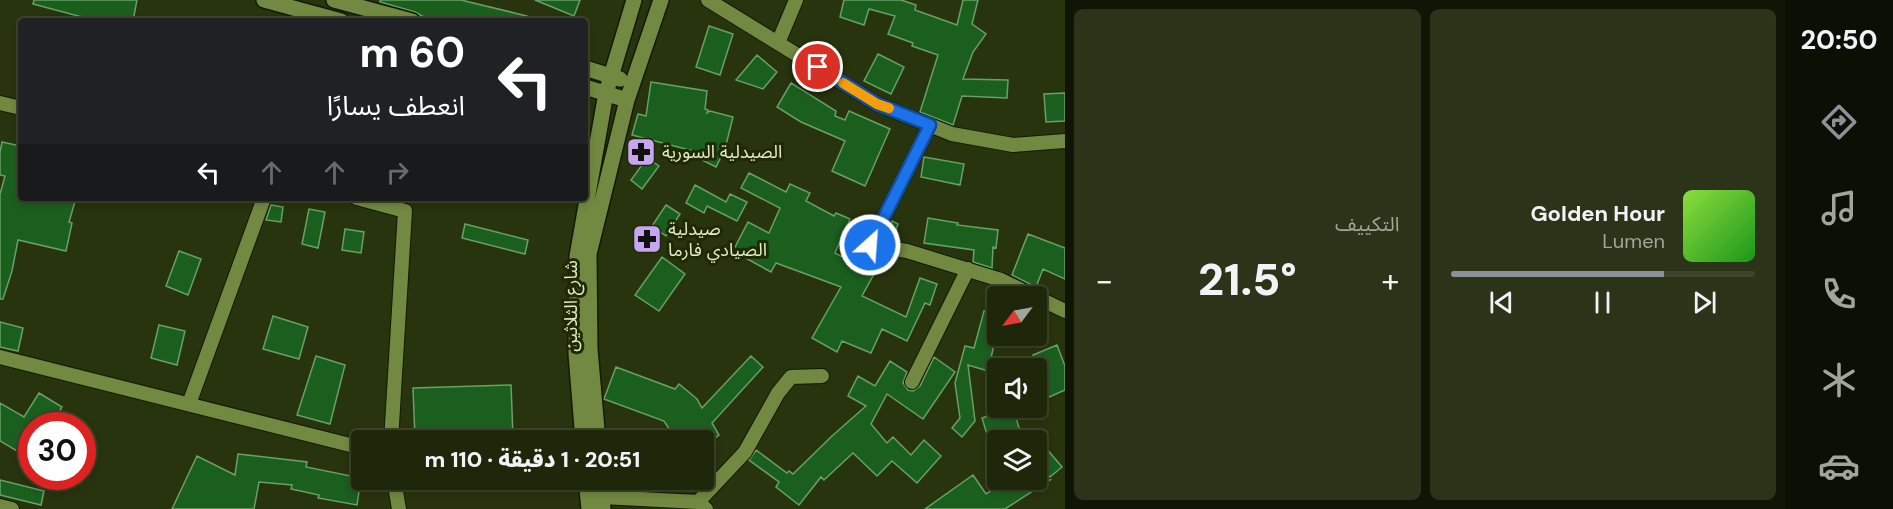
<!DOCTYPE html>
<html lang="ar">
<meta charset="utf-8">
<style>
:root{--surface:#1e270a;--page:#2b3318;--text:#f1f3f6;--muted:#a1a59c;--line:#3c442b;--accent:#8c9099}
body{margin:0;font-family:"DM Sans","Noto Sans Arabic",sans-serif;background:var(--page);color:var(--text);direction:rtl;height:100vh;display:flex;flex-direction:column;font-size:22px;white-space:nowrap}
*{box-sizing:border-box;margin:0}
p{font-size:20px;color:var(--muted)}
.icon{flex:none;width:33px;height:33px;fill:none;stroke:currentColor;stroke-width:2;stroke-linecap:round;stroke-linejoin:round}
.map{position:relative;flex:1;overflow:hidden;direction:ltr}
.details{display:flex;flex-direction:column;gap:9px;padding:9px;background:#101506;width:720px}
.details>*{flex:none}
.guide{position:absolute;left:18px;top:18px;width:570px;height:183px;border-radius:6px;box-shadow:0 3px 9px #0003,0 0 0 2px var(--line);direction:rtl;background:#202124;color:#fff;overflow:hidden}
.needle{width:39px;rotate:238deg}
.fabs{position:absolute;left:987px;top:286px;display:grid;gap:12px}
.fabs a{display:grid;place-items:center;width:60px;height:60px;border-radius:6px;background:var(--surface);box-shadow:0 3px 9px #0003,0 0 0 2px var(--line);font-size:30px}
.speed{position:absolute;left:18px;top:412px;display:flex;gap:12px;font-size:30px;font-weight:700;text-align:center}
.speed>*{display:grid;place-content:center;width:78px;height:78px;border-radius:50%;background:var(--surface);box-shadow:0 3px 9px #0003,0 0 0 2px var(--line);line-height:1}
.speed .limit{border:9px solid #d22;background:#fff;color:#111}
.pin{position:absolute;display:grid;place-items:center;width:51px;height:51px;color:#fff;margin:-26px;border:3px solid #fff;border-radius:50%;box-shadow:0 2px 6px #0007}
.me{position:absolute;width:66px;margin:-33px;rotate:26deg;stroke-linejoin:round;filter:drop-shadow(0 0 4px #0008)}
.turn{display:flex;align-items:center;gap:21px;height:126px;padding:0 24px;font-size:27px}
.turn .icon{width:78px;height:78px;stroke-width:2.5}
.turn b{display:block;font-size:42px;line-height:51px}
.lanes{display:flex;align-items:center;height:57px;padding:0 24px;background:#0003;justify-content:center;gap:30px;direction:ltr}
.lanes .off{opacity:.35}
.big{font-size:45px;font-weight:800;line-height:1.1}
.details .widget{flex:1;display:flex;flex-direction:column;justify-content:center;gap:9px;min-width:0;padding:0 21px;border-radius:9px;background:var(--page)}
.song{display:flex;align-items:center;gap:18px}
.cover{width:72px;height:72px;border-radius:9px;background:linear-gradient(135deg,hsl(90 70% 55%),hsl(120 70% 35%))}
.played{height:6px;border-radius:3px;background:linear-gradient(90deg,var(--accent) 70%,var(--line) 70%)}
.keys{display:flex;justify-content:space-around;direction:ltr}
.heat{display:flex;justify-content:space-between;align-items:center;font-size:33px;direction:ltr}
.details .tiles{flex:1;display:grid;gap:9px;grid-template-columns:repeat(2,1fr)}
.trip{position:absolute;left:351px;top:430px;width:363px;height:60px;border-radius:6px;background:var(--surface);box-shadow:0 3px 9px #0003,0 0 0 2px var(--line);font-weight:800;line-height:60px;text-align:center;direction:rtl}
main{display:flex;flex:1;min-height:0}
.dock{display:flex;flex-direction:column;width:108px;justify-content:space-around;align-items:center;background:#0c1004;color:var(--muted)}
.dock .icon{width:42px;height:42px}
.dock .active{color:var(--accent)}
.dock b{font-size:27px;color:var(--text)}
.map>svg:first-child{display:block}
.building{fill:#1b5f1f;stroke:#68a067;stroke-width:1.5}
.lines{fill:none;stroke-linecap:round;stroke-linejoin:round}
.street-casing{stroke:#131a04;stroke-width:16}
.secondary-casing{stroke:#131a04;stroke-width:18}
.street{stroke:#728941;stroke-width:14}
.secondary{stroke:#728941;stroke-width:15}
.route-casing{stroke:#114b97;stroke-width:15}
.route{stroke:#1a73e8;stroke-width:10}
.slow{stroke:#f59e0b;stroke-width:10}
.labels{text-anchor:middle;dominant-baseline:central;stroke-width:6;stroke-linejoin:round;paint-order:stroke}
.poi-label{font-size:18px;fill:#dfecc7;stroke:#1f2903;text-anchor:start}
.street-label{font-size:18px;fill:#dfecc7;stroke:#1f2903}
</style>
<main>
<nav class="dock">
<b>20:50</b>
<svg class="icon active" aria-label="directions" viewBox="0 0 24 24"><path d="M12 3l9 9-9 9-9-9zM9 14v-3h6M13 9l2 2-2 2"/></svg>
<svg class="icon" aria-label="music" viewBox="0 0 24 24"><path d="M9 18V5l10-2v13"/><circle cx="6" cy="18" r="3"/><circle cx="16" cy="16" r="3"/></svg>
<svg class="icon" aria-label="phone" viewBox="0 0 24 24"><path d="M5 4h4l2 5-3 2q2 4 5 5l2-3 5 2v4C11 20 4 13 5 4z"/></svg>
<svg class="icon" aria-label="climate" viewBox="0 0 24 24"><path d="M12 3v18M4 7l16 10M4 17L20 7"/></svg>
<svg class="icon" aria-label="car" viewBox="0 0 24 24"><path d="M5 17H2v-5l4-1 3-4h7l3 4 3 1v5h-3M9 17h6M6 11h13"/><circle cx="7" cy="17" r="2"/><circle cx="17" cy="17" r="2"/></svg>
</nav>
<section class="details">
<div class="tiles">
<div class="widget">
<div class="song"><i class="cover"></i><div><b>Golden Hour</b><p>Lumen</p></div></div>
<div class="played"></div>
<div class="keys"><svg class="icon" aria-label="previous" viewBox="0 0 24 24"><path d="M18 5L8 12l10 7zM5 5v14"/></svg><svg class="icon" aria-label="pause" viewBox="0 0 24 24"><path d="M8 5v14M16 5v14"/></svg><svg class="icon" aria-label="next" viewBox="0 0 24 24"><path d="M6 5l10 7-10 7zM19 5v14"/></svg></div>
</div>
<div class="widget"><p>التكييف</p>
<div class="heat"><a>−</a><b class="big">21.5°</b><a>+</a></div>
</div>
</div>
</section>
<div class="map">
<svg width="1065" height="509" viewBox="0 0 1065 509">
<rect width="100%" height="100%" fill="#28340d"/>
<!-- building -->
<path class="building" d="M34 0H137L133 21H97L33 4Z
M380 0H461L527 16 526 21H423L424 17 415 12 380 2Z
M535 0H580L574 16Z
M844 0H901L916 5 915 10 957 25 963 0H978L972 24 986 34 973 52 963 79 1008 80 1007 98 962 96 953 125 920 112 938 55 912 46 913 43 888 34 895 16 869 9 864 25 840 17Z
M709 26 733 34 720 75 696 67Z
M878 54 904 67 891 94 864 81Z
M757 55 777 72 763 89 736 80Z
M651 82 707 91 705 109 708 110 707 113 710 111 733 117 725 149 716 167 698 158 701 153 632 135 638 114 646 116Z
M791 83 836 111 835 116 845 120 849 111 890 129 865 186 832 171 845 141 801 122 777 107Z
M1065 93V121L1046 122 1044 94Z
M2 142 21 146V198H76L69 222 72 223 66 251 18 240 12 271 3 299H0V194L5 176 0 175V152Z
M924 157 964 164 960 185 921 177Z
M647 158 659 166 642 189 631 180Z
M749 173 786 192 790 184 810 193 806 201 834 216 836 213 850 219 835 253 874 274 862 296 906 317 920 278 937 284 930 305 925 303 907 341 882 329 871 353 842 341 837 352 812 338 841 287 776 263 771 272 733 251 748 222 769 233 780 208 741 188Z
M695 185 726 202 730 194 747 202 737 221 707 206 704 213 686 203Z
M271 205 283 207 281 222 266 220Z
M666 205 680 214 666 236 652 226Z
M309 209 325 212 318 248 302 244Z
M928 218 958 223 957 225 998 230 996 248 993 247 992 268 973 262 974 250 924 243Z
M892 221 898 224 892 240 884 238Z
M465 224 528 240 525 254 462 238Z
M345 229 364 232 361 253 342 250Z
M1028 234 1065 248V279L1043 269 1036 287 1012 275Z
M179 251 201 259 188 295 166 286Z
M662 257 685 274 659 311 635 295Z
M984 311 990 312 988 344 994 345 988 371 968 365 975 421 962 437 952 428 960 418 955 383 965 346 974 348Z
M273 316 308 327 299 359 263 349Z
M0 322 23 328 18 351 0 347Z
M159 325 185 331 177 365 151 358Z
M1057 345 1065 366V390L1047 398 1041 384 1044 383 1033 355Z
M316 356 345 365 330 424 297 415Z
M751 356 763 367 712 423 719 435 711 441H677L664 421 604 399 616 367 675 389 679 384 697 399 702 408Z
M934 357 955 372 923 419 887 394 871 424 887 443 893 437 911 455 924 440 941 456 917 483 892 461 877 476 853 453 824 480 821 477 799 505 776 487 779 482 749 460 756 450 787 473 789 471 793 474 832 436 866 406 848 396 858 376 875 386 890 361 907 372 903 383 908 390 913 391 920 386Z
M511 385 513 436 415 439 413 388Z
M39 393 62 407 51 426H32V460L0 441V403L24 417Z
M1013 408 1023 441H989L982 418Z
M1046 448 1062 467 1050 477 1036 462V457Z
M238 454 307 462 306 467 361 478 357 505 318 498 319 495 291 489 292 485 259 482 254 509H172L197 456 235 475Z
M973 475 986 494 1008 480H1050L1005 509H925Z
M0 480 44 491 41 505 0 495Z"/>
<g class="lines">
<!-- street casing -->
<g class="street-casing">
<path id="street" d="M708 0 877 104 952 134 1013 145 1065 141
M778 43 796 0
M0 103 21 108
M930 125 870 245 907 251 1001 280 1065 311
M357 198 405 211 391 441
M0 357 362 448
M912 382 968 269
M189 404 264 198
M394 480 399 509
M602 497 698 502 706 509
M698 502 745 452 778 393 791 377 822 376
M0 506 12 509"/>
</g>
<!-- secondary casing -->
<g class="secondary-casing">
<path id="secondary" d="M264 0 341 21
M334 0 412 21
M585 68 620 79
M585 87 627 100
M583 441 576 354 577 256 606 93 634 0
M598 441 590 349 589 254 627 100 661 0
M586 480 589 509
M601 480 603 509"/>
</g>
<!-- street -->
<use href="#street" class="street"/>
<!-- secondary -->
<use href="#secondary" class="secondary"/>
</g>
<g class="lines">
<!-- route casing -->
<g class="route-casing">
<path id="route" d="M818 67 877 104 930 125 870 245"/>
</g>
<!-- route -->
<use href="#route" class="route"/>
<!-- slow -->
<path class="slow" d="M843 83 877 104 889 108"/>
</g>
<!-- icons -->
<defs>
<g id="pharmacy-square" transform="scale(1.5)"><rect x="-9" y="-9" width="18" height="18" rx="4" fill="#c6a6f0" stroke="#1f2903"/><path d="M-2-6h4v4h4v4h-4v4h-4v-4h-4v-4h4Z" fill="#111"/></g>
</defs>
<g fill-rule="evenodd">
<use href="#pharmacy-square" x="641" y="152"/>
<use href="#pharmacy-square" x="647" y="239"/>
</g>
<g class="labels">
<!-- poi labels -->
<g class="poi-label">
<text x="662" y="152">الصيدلية السورية</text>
<text x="668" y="229">صيدلية<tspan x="668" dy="21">الصيادي فارما</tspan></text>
</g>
<!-- street labels -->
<g class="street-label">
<text transform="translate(571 306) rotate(-90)">شارع الثلاثين</text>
</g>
</g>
</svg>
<div class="fabs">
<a><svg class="needle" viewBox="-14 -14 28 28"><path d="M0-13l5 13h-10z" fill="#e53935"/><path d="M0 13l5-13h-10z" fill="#a1a59c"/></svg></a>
<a><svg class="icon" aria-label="sound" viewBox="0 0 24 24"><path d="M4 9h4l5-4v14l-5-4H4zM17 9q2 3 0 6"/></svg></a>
<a><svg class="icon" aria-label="layers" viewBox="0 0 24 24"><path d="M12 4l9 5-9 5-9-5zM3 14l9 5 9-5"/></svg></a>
</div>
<div class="speed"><div class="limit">30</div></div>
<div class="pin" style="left:818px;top:67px;background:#d93025"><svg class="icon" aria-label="arrive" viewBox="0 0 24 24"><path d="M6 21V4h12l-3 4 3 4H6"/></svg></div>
<svg class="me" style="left:870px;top:245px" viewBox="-20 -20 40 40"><circle r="17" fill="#1a73e8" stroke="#fff" stroke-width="3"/><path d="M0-11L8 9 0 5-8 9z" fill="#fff"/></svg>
<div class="trip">20:51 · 1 دقيقة · 110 m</div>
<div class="guide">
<div class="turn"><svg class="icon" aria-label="left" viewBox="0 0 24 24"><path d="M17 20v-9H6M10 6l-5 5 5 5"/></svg><div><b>60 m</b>انعطف يسارًا</div></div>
<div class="lanes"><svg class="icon" aria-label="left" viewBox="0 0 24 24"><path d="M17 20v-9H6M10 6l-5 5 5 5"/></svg><svg class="icon off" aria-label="ahead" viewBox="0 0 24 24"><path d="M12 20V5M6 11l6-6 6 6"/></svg><svg class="icon off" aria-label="ahead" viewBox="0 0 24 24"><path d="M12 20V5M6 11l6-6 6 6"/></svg><svg class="icon off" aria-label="right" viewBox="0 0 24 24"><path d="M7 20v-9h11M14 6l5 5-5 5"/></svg></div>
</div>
</div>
</main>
